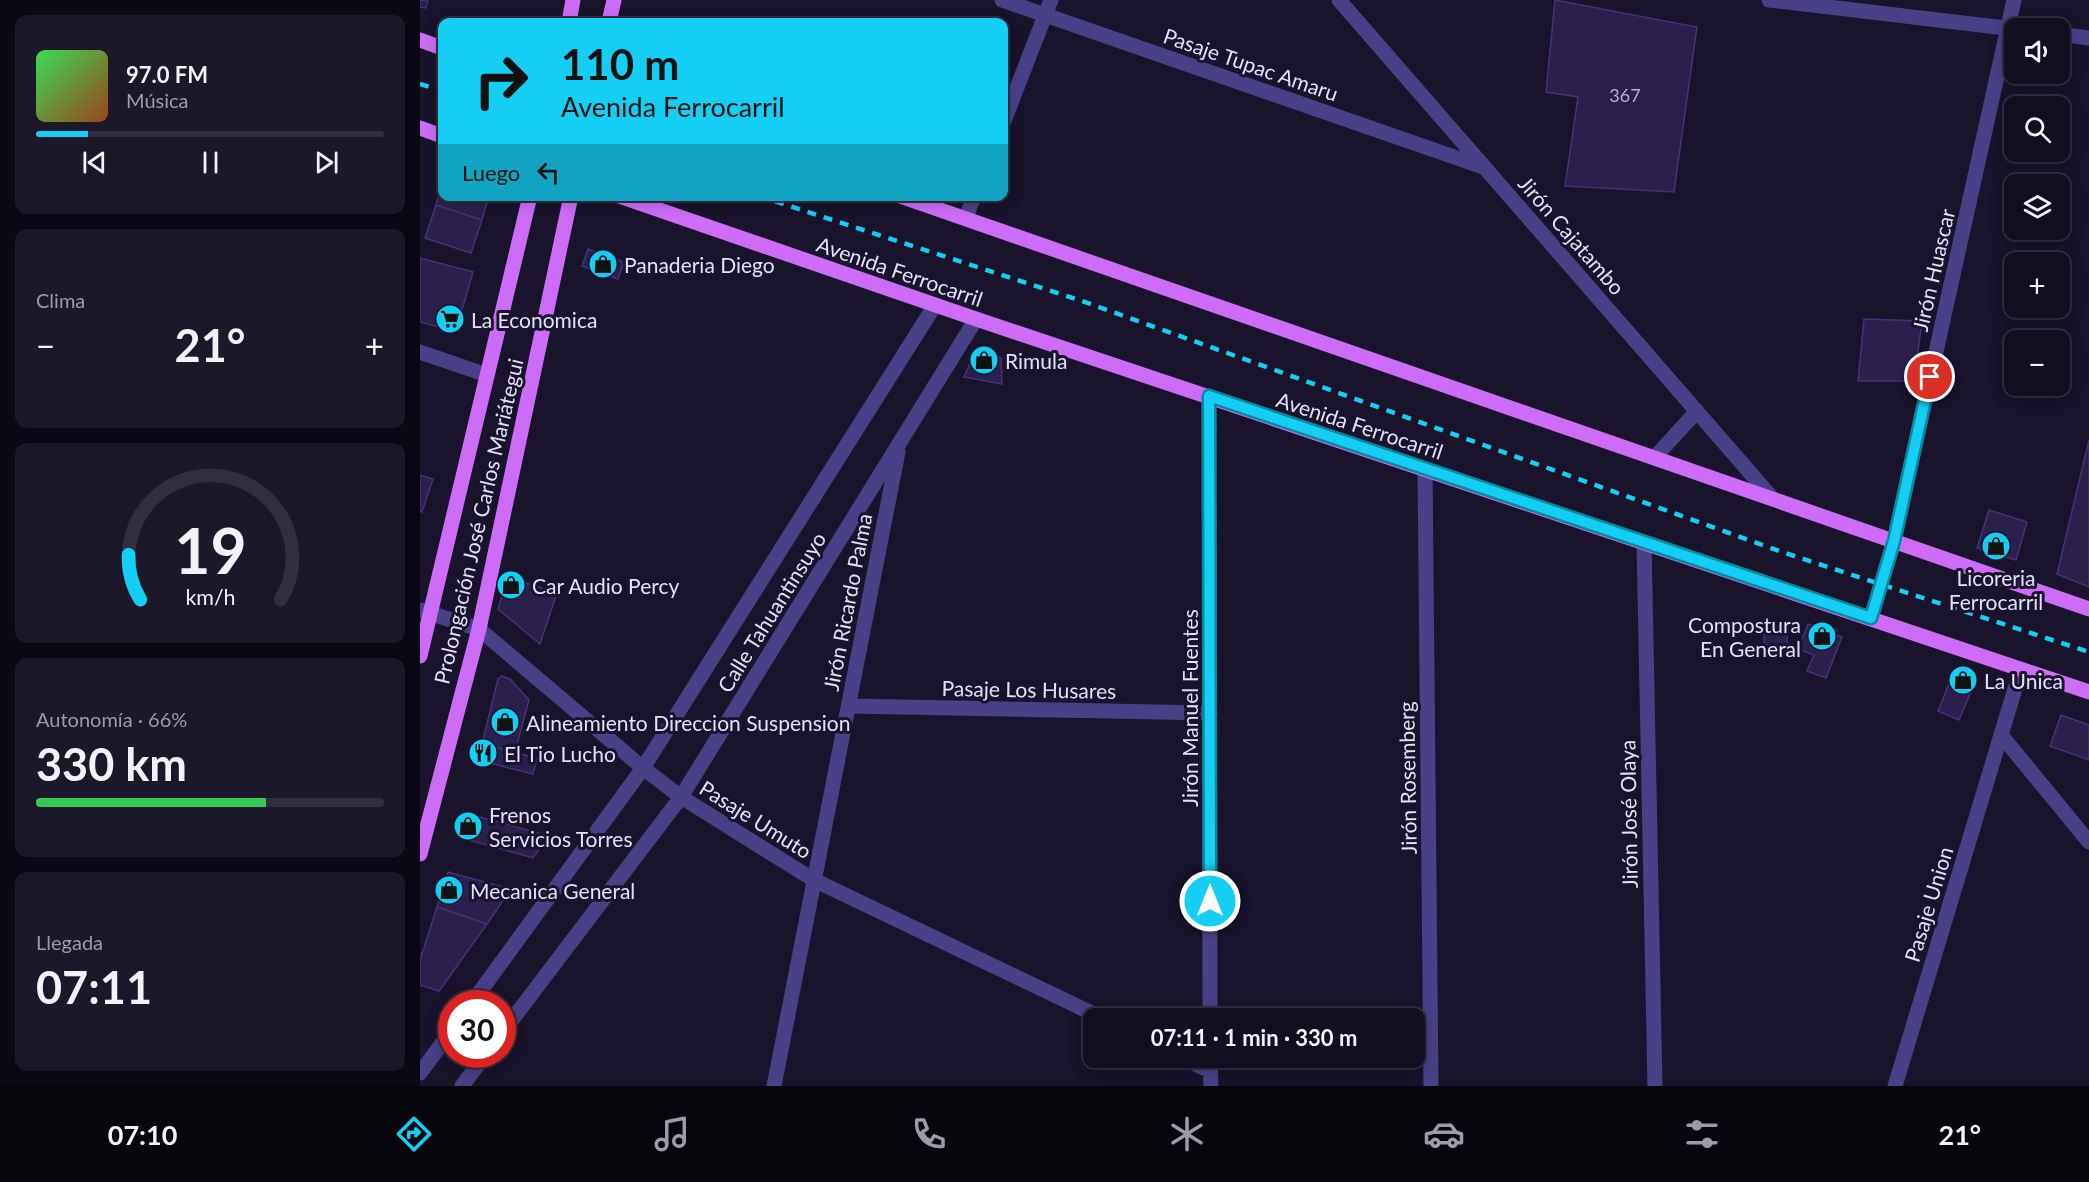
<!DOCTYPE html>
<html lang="es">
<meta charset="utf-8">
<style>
:root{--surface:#130e20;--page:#1c1729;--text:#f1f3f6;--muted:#9d9ca5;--line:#322e3e;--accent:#15cef3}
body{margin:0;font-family:Lato,sans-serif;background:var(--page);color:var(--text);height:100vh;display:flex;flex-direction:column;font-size:22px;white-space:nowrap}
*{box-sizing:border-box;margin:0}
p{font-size:20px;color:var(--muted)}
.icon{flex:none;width:33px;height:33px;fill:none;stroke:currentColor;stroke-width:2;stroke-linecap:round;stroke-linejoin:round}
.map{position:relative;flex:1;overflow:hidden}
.side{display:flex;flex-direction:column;gap:15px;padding:15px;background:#0a0812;width:420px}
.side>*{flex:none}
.banner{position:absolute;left:18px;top:18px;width:570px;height:183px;border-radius:12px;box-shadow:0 3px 15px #0003,0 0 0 2px var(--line);background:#15cef3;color:#111;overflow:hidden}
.fabs{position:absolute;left:1584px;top:18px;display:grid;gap:12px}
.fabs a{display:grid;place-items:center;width:66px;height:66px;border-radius:12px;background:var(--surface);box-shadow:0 3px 15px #0003,0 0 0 2px var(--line);font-size:30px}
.speed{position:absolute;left:18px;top:990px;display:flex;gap:12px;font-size:30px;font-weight:700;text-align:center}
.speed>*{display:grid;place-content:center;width:78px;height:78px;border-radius:50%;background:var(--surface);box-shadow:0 3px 15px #0003,0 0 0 2px var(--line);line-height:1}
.speed .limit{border:9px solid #d22;background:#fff;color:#111}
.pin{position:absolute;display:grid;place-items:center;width:51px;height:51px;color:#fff;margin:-26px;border:3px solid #fff;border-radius:50%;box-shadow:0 2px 6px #0007}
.me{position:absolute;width:66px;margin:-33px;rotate:0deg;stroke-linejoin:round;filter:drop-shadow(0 0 4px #0008)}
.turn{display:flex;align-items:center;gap:21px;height:126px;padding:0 24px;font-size:27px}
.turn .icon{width:78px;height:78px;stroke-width:2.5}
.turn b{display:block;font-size:42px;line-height:51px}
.then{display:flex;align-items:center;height:57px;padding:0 24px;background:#0003;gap:12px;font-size:22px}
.big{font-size:45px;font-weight:700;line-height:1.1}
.side .tile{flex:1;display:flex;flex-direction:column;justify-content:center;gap:9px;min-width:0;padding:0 21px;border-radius:12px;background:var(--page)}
.side .dial{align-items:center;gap:0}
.dial svg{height:156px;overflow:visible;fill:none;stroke:var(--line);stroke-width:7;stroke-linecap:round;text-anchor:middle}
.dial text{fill:var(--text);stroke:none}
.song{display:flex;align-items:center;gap:18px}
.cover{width:72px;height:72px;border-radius:9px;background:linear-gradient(135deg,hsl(130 70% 55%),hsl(20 70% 35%))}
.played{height:6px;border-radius:3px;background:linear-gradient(90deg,var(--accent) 15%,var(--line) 15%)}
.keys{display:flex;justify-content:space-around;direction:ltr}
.heat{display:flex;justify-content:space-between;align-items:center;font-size:33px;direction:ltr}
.charge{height:9px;border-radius:4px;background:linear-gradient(90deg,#34c759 66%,var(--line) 0)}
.trip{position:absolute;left:663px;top:1008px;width:342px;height:60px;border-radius:12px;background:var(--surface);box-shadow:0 3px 15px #0003,0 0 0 2px var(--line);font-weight:700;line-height:60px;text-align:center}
.tabs{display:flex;height:96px;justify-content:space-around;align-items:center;background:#08060d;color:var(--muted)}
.tabs .icon{width:42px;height:42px}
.tabs .current{color:var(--accent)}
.tabs b{font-size:27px;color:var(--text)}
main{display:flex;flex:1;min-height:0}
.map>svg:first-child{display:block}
.building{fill:#2b204b;stroke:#453376;stroke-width:1.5}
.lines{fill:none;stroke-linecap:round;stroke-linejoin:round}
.minor{stroke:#484187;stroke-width:15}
.major{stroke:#cc6cf7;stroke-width:15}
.rail{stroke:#15cef3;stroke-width:4.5;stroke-dasharray:9 8;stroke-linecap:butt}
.route-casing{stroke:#0e869e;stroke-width:15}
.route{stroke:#15cef3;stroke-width:10}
.labels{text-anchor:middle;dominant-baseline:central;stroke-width:6;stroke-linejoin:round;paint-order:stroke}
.number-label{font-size:18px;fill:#b6afd0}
.street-label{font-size:21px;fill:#e4dffd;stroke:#19132b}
.poi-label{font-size:21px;fill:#e4dffd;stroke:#19132b;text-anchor:start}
</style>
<main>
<section class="side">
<div class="tile">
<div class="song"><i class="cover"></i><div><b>97.0 FM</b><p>Música</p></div></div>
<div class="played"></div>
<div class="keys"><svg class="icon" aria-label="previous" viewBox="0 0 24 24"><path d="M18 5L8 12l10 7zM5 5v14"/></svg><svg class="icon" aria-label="pause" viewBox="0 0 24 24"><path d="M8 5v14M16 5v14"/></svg><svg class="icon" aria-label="next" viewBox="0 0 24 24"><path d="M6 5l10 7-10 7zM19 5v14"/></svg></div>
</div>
<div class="tile"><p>Clima</p>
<div class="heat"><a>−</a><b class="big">21°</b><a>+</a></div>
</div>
<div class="tile dial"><svg viewBox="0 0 100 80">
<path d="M14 69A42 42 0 1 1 86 69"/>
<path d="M14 69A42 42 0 0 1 8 46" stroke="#15cef3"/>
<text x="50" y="56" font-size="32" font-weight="700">19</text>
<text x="50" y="72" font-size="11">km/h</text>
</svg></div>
<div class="tile"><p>Autonomía · 66%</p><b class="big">330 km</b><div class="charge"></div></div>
<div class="tile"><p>Llegada</p><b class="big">07:11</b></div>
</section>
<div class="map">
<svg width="1669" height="1086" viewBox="0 0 1669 1086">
<rect width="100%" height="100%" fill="#19132b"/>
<!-- building -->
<path class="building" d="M0 0H8L6 8 0 7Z
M1135 0 1277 27 1254 192 1145 186 1158 97 1126 92Z
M22 185V196H69L62 220 16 205Z
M16 205 62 220 51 253 5 238Z
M168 249 204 262 198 279 162 266Z
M0 258 53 272 39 320 29 330 0 322Z
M1444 319 1502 321 1494 381H1438Z
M566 353 581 358 582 384 544 377 552 359 558 354Z
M1669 440V587L1637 574Z
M0 475 13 479 2 512H0Z
M1569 510 1607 522 1596 560 1557 548Z
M88 577 137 593 120 644 78 609Z
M1345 622 1368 623 1367 645H1344Z
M1388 624 1422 637 1406 678 1387 671 1394 655 1378 649Z
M1534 671 1556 680 1539 720 1518 711Z
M82 676 90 679 109 700 95 752 62 744 78 679Z
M1641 715 1669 725V760L1630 746Z
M62 744 117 758 113 774 57 760Z
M45 813 129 836 113 858 38 837Z
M28 872 91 889 67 924 17 907Z
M17 907 67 924 19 991 0 985V960Z"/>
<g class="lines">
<!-- minor -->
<path class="minor" d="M582 0 1063 167
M919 0 1353 499
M1349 0 1594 29
M1640 34 1669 38
M584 121 631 0
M546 218 554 196
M0 352 67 375
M789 396 790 1018
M1235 457 1277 411
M1005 469 1011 1086
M1224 542 1235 1086
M0 610 59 629 223 768 261 797 394 880 682 1018
M1451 618 1474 541 1594 0
M1601 669 1581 735 1669 842
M429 706 790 713
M51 1004 223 768 515 305
M82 1033 261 797 556 319
M762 1058 790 1071
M790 1058 791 1086
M0 1073 32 1030
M42 1086 66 1054
M354 1086 478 452
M1475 1086 1581 735"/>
<!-- major -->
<path class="major" d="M149 22 153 0
M189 22 194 0
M0 40 22 48
M0 128 22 136
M199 196 556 319 1669 692
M480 196 1669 609
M0 656 110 196
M0 854 59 629 151 196"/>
<!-- rail -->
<path class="rail" d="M0 84 22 91
M339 196 665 302 1362 552 1669 652"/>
</g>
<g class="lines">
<!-- route casing -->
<g class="route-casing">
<path id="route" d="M790 901 789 396 1451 618 1474 541 1510 377"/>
</g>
<!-- route -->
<use href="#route" class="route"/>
</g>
<!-- icons -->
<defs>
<g id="shop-disc" transform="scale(1.5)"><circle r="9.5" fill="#15cef3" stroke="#19132b"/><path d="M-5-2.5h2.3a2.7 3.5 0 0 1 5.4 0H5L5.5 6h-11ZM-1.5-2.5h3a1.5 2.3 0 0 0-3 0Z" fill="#111"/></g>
<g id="supermarket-disc" transform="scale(1.5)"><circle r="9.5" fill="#15cef3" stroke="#19132b"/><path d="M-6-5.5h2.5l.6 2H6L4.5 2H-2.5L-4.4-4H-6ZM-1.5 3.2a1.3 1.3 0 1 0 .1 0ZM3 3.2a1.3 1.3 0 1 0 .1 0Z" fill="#111"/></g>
<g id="restaurant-disc" transform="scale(1.5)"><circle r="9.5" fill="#15cef3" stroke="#19132b"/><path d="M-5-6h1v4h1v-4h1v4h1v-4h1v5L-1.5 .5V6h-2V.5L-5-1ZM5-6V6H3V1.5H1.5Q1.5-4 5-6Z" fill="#111"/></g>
</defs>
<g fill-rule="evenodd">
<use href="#shop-disc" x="183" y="264"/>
<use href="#supermarket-disc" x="30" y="319"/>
<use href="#shop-disc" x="564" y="360"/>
<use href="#shop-disc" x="1576" y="546"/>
<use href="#shop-disc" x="91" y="585"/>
<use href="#shop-disc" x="1402" y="636"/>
<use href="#shop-disc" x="1543" y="680"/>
<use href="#shop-disc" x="85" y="722"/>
<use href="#restaurant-disc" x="63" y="753"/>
<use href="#shop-disc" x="48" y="826"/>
<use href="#shop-disc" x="29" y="890"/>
</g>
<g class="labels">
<!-- number labels -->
<g class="number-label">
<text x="1205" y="95">367</text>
</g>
<!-- street labels -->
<g class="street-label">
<text transform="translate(831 64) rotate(19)">Pasaje Tupac Amaru</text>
<text transform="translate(1152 235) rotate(49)">Jirón Cajatambo</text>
<text transform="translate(1513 270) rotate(-77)">Jirón Huascar</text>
<text transform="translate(480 271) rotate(19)">Avenida Ferrocarril</text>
<text transform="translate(940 425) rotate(18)">Avenida Ferrocarril</text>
<text transform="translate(58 521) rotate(-77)">Prolongación José Carlos Mariátegui</text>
<text transform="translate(427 602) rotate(-79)">Jirón Ricardo Palma</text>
<text transform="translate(351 612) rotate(-58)">Calle Tahuantinsuyo</text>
<text transform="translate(609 689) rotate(1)">Pasaje Los Husares</text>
<text transform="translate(769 708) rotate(-90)">Jirón Manuel Fuentes</text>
<text transform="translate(987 778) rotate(-91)">Jirón Rosemberg</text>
<text transform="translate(1208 814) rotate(-91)">Jirón José Olaya</text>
<text transform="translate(336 819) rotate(32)">Pasaje Umuto</text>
<text transform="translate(1508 904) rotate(-73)">Pasaje Union</text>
</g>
<!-- poi labels -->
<g class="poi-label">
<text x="204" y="264">Panaderia Diego</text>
<text x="51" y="319">La Economica</text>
<text x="585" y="360">Rimula</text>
<text x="1576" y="577" text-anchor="middle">Licoreria<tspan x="1576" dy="24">Ferrocarril</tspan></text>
<text x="112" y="585">Car Audio Percy</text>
<text x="1381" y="624" text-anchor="end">Compostura<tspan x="1381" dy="24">En General</tspan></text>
<text x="1564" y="680">La Unica</text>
<text x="106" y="722">Alineamiento Direccion Suspension</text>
<text x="84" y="753">El Tio Lucho</text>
<text x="69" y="814">Frenos<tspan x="69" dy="24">Servicios Torres</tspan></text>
<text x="50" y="890">Mecanica General</text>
</g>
</g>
</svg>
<div class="fabs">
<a><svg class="icon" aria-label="sound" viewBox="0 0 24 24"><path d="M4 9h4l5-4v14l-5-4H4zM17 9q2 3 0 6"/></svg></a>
<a><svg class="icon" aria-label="search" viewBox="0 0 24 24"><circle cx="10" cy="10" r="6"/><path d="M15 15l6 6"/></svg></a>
<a><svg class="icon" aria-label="layers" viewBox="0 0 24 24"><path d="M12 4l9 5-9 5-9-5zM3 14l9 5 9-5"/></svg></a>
<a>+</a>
<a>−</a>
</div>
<div class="speed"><div class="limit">30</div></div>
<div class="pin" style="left:1510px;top:377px;background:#d93025"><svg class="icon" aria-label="arrive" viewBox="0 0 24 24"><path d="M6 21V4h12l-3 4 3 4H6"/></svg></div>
<svg class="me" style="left:790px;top:901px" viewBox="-20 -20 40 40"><circle r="17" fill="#15cef3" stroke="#fff" stroke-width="3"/><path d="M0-11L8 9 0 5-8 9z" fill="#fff"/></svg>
<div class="trip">07:11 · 1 min · 330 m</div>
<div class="banner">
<div class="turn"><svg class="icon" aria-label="right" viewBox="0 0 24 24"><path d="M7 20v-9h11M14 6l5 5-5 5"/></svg><div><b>110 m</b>Avenida Ferrocarril</div></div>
<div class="then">Luego<svg class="icon" aria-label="left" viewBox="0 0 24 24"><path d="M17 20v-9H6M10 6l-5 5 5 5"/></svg></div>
</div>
</div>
</main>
<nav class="tabs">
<b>07:10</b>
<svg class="icon current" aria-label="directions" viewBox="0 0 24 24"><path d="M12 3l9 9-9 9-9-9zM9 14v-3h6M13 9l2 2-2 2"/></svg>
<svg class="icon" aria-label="music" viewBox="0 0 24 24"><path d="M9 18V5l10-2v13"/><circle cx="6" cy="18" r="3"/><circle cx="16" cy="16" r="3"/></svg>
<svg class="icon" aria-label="phone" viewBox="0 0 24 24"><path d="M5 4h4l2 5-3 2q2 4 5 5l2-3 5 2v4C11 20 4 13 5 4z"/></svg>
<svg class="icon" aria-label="climate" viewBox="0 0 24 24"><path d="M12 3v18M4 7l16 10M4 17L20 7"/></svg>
<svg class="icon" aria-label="car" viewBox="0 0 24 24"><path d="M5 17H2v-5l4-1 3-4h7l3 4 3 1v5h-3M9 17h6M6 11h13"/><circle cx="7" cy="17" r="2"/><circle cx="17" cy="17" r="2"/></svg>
<svg class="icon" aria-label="filters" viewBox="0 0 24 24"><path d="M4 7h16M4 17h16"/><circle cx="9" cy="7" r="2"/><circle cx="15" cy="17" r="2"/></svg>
<b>21°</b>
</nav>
